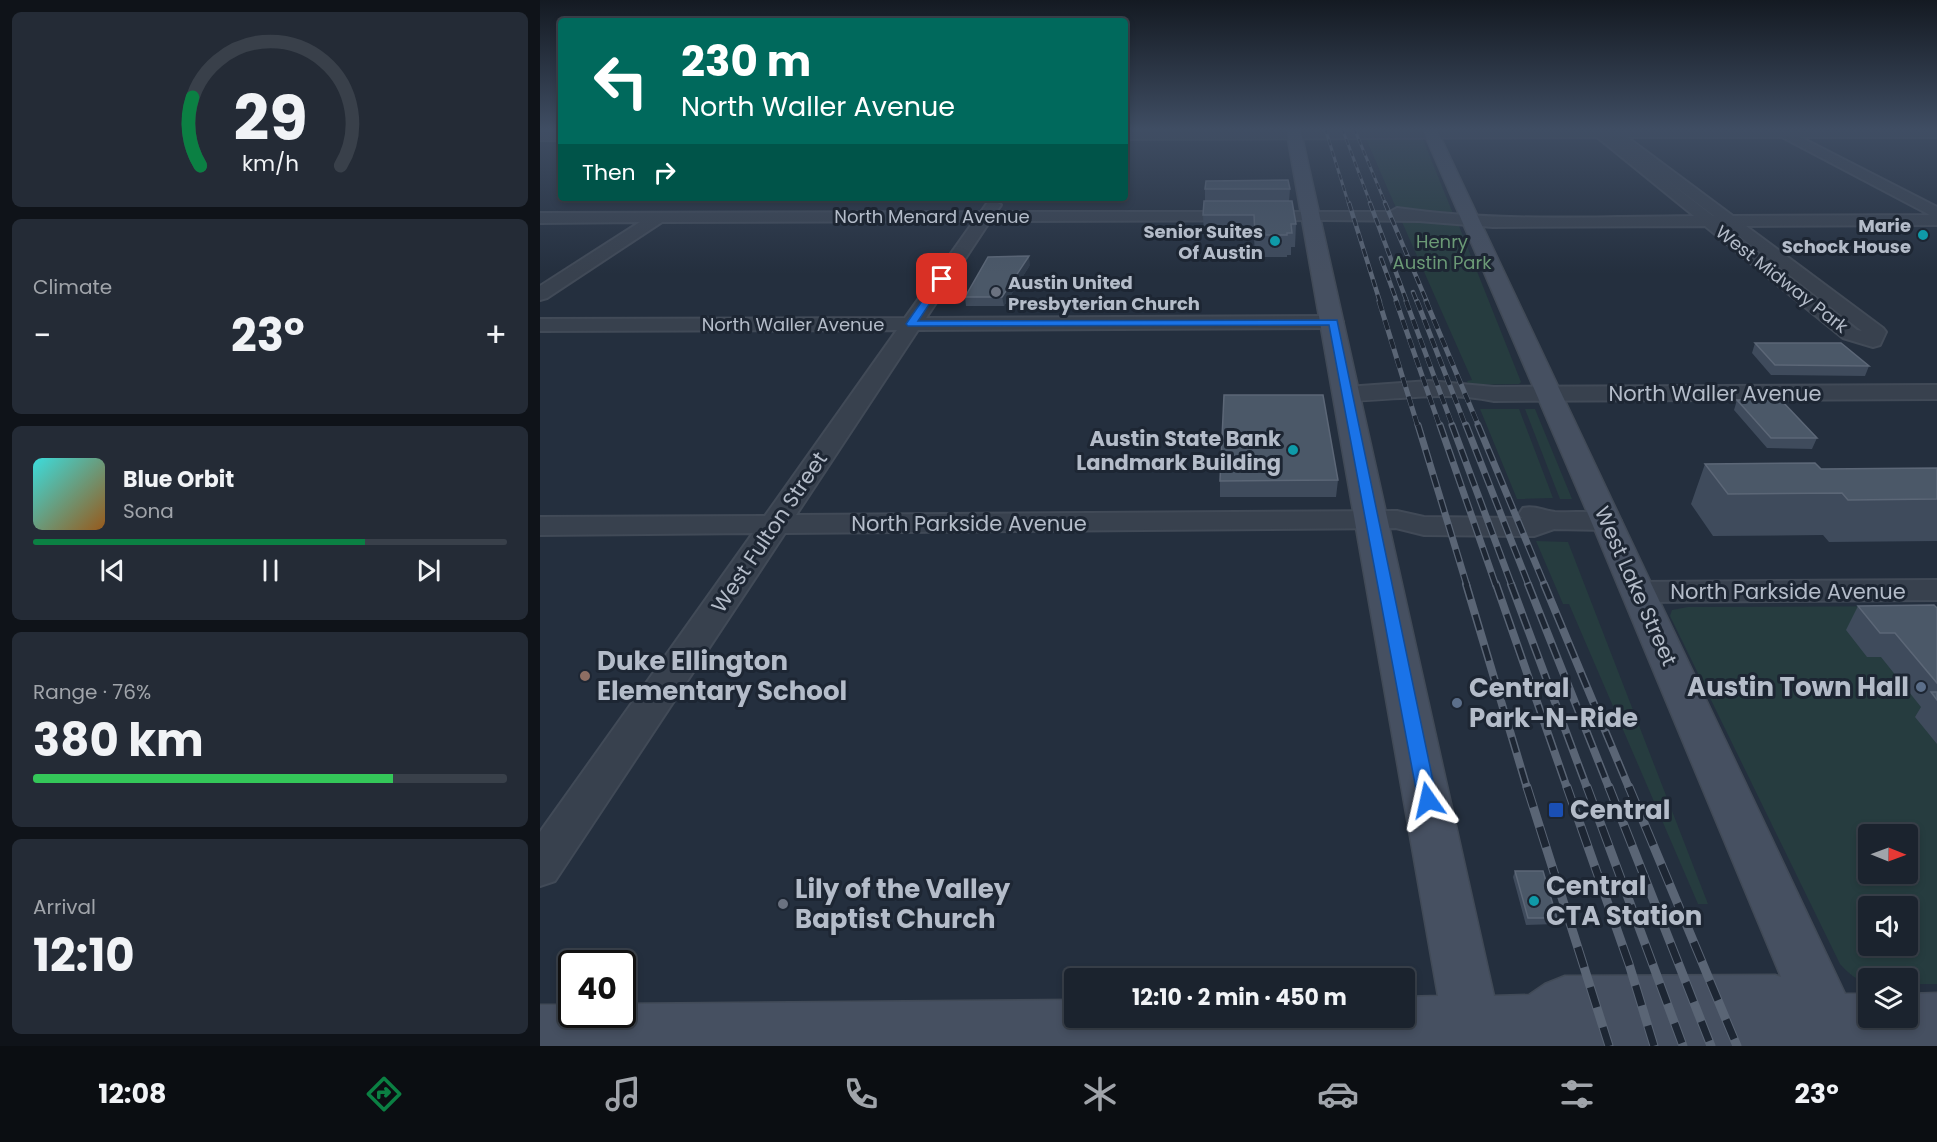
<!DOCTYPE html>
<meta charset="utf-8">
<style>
:root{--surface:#1b232e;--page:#242b36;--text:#f1f3f6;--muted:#a0a4aa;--line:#39404a;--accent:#0b8043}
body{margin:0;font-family:Poppins,sans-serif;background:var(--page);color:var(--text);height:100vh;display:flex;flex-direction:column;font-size:22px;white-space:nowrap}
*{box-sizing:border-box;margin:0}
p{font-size:20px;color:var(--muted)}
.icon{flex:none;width:33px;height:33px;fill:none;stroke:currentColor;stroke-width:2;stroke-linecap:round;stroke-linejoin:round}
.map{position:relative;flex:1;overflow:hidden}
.sheet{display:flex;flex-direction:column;gap:12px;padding:12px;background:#0f1319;width:540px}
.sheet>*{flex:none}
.top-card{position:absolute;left:18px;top:18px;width:570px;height:183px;border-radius:6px;box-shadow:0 3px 9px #0003,0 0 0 2px var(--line);background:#00695c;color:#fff;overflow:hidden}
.needle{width:39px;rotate:91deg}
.controls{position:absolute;left:1318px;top:824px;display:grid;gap:12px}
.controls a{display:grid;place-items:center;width:60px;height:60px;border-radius:6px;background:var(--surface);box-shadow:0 3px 9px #0003,0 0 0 2px var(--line);font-size:30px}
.speed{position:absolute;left:18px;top:950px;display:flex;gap:12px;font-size:30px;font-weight:700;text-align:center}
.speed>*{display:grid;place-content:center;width:78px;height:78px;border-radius:50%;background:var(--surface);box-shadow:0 3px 9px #0003,0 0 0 2px var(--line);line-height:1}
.speed .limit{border:3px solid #111;border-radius:9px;background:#fff;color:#111}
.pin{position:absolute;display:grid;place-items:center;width:51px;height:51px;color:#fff;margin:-26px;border-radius:12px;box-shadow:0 3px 9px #0006}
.me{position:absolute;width:66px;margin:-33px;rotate:349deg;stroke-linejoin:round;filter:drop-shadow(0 0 4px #0008)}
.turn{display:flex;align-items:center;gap:21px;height:126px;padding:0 24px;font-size:27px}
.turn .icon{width:78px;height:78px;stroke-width:2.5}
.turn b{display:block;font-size:42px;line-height:51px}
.then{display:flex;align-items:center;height:57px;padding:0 24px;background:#0003;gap:12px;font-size:22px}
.big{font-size:45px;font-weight:700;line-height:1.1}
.sheet .widget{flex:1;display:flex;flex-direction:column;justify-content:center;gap:9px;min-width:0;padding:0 21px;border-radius:9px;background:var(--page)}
.sheet .dial{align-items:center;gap:0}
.dial svg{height:156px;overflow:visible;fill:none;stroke:var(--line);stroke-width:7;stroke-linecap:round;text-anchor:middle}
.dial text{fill:var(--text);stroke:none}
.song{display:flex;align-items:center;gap:18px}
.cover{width:72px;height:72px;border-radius:9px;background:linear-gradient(135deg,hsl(180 70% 55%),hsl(30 70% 35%))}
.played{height:6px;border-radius:3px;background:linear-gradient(90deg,var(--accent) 70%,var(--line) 70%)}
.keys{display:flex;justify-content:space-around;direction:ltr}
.heat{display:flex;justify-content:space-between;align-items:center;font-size:33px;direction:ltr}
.charge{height:9px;border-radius:4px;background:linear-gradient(90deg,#34c759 76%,var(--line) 0)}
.trip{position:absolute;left:524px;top:968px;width:351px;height:60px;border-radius:6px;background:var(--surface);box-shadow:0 3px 9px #0003,0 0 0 2px var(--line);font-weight:700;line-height:60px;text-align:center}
.tab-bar{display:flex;height:96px;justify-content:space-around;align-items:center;background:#0b0e12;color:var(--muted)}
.tab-bar .icon{width:42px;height:42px}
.tab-bar .selected{color:var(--accent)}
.tab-bar b{font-size:27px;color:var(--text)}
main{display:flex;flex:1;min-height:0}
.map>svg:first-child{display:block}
.green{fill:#263c3f;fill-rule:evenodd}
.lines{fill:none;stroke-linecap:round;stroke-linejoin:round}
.street-casing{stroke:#414a57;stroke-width:4}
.secondary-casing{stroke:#414a57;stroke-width:3}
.street{fill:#38414e;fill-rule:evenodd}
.secondary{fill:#465061;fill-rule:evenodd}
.rail-far5-casing{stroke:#5a6575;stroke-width:3}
.rail-far4-casing{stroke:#5a6575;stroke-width:4.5}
.rail-far3-casing{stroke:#5a6575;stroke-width:5}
.rail-far2-casing{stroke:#5a6575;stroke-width:7}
.rail-far1-casing{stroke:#5a6575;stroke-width:8}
.rail-casing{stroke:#5a6575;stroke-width:9}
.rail-far5{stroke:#1d2633;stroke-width:2;stroke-dasharray:6;stroke-linecap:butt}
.rail-far4{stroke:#1d2633;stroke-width:3;stroke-dasharray:8;stroke-linecap:butt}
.rail-far3{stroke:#1d2633;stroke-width:4;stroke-dasharray:10;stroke-linecap:butt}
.rail-far2{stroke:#1d2633;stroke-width:4.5;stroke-dasharray:13;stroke-linecap:butt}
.rail-far1{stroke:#1d2633;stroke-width:5;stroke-dasharray:16;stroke-linecap:butt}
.rail{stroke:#1d2633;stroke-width:7;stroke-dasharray:21;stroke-linecap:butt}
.wall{fill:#3f4b5c}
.shaded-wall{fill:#2f3b4b}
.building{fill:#4b5868;stroke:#5c6777;stroke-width:1.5}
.route{fill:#1a73e8;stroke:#114b97;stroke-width:1.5}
.culture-dot{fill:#0f9aa8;stroke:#1d2633;stroke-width:2}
.worship-dot{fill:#6b7280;stroke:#1d2633;stroke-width:2}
.education-dot{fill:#8d6e63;stroke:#1d2633;stroke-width:2}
.service-dot{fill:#5c6f8a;stroke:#1d2633;stroke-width:2}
.transit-dot{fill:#1a4fb4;stroke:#1d2633;stroke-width:2}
.labels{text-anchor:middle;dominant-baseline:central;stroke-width:6;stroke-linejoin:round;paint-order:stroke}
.far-street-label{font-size:18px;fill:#b4bcc9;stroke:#1d2633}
.far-poi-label{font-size:18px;font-weight:bold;fill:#b4bcc9;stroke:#1d2633;text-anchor:end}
.far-park-label{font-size:18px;fill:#6b9a76;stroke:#1d2633}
.street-label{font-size:21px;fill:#b4bcc9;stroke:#1d2633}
.poi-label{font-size:21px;font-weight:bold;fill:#b4bcc9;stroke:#1d2633;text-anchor:end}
.near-poi-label{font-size:26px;font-weight:bold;fill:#b4bcc9;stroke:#1d2633;text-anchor:start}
</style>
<main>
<section class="sheet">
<div class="widget dial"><svg viewBox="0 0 100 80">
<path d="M14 69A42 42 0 1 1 86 69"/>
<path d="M14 69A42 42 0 0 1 10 34" stroke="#0b8043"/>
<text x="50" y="56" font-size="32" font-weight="700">29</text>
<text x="50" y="72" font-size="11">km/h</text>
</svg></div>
<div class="widget"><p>Climate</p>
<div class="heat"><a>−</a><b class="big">23°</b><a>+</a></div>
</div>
<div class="widget">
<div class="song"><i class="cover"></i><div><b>Blue Orbit</b><p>Sona</p></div></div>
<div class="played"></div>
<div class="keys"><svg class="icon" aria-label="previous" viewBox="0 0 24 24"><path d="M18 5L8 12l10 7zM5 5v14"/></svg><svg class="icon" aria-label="pause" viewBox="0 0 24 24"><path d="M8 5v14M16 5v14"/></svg><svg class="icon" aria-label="next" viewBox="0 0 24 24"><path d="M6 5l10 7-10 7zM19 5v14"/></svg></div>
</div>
<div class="widget"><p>Range · 76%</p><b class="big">380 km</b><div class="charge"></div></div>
<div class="widget"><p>Arrival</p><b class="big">12:10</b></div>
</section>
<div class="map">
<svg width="1397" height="1046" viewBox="0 0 1397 1046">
<rect width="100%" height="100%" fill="#242f3e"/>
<!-- green -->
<path class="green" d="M822 137H882L914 216 854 211 853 209 856 208 827 141Z
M858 219 919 226 981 382 979 384 929 385 927 381 932 380 862 222Z
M940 409H979L1013 498 977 499Z
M985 409H995L1032 499H1020Z
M996 541 1028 542 1168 904H1158L1029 604H1023Z
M1397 606V984H1368V978H1329V983C1316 980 1309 974 1300 964L1130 616 1132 610 1148 607ZM1329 834H1368V873H1329ZM1329 906H1368V945H1329Z"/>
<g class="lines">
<!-- street casing -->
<g class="street-casing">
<path id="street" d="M1047 128 1397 129V137H1260L1397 207V225L1206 226 1343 328 1346 332 1340 345 1333 347 1303 338 1165 226 953 227 879 221 785 220 450 221 386 318 793 316 800 318 803 322 800 326 793 328 378 330 256 515 857 511 884 517 982 518 979 514 983 508C996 505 1003 511 1015 512 1036 513 1057 510 1077 515L1081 521 1077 527 1067 530 1014 529 994 536 884 535 856 528 245 533 15 881 0 886V832L213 533 0 535V517L225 516 357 330 0 331V319L365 318 434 221 122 222 7 298 0 300V286L100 222 0 223V213L441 212 448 202 453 200 461 205 456 212H850L857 208C955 222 1055 217 1154 216L1057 137 585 139V131L1048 130ZM1087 137H1242L1390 215 1193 216ZM1111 168 1174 216H1173ZM1185 226H1186L1322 331 1317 330Z
M0 132H21V140H0Z
M889 381 954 387 1397 385V399L954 401C901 390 859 400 807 401L799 399 795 394 799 389 807 387Z
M1397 580V600L1099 602 1088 599 1083 592 1088 585 1099 582Z"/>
</g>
<!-- secondary casing -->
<g class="secondary-casing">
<path id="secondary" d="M746 128H760L954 996 989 995 1005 984 1025 976 1235 975 1241 977 1051 521 882 128H896L1305 994H1329V1017H1368V994L1397 993V1046H0V1005H32V1014H82V1004L534 1000V1017H864V997L898 996Z"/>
</g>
<!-- street -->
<use href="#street" class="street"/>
<!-- secondary -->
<use href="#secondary" class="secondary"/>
<!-- rail-far5 casing -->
<g class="rail-far5-casing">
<path id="rail-far5" d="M785 128 809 205
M802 128 831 205
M814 128 846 205"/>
</g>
<!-- rail-far4 casing -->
<g class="rail-far4-casing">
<path id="rail-far4" d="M809 203 840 302
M830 203 867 302
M845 203 887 302
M841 258 857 302
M873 292 877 302"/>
</g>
<!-- rail-far3 casing -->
<g class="rail-far3-casing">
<path id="rail-far3" d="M839 301 878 427
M856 301 900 427
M866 301 913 427
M877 301 926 427
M886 301 939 427"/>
</g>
<!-- rail-far2 casing -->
<g class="rail-far2-casing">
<path id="rail-far2" d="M878 425 927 586
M900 425 956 586
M912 425 972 586
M926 425 989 586
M938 425 1005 586"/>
</g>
<!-- rail-far1 casing -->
<g class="rail-far1-casing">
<path id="rail-far1" d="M926 584 987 788
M956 584 1027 788
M971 584 1047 788
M988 584 1069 788
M1004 584 1089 788"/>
</g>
<!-- rail casing -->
<g class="rail-casing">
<path id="rail" d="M987 787 1069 1046
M1027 787 1089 964 1114 1046
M1047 787 1143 1046
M1069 787 1171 1046
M1089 787 1197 1046"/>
</g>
<!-- rail-far5 -->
<use href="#rail-far5" class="rail-far5"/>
<!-- rail-far4 -->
<use href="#rail-far4" class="rail-far4"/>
<!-- rail-far3 -->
<use href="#rail-far3" class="rail-far3"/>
<!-- rail-far2 -->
<use href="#rail-far2" class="rail-far2"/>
<!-- rail-far1 -->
<use href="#rail-far1" class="rail-far1"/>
<!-- rail -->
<use href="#rail" class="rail"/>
</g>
<!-- wall -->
<path class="wall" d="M665 189H750L749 201 756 224 755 247H751V255H747V257H715L714 237H664L663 215 665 201Z
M490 265 464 306H426L425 297Z
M1215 343 1329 366 1325 376 1231 375 1212 353Z
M1197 400 1277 438 1272 449 1227 448 1194 410Z
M1165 464 1281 469 1397 468V541L1289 542 1283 535 1173 536 1151 504Z
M798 480 796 497H680V481Z
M1318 606 1397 608V744L1375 717 1381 707 1341 657H1327L1306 630Z
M975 871 1017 918 1015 924 986 925 973 877Z"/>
<!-- shaded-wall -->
<path class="shaded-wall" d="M489 256 490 265 464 306 462 297Z"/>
<!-- building -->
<path class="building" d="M748 180 750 189H665L666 181Z
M664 201H752L756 224H751L752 233H747V235H715L714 215H663Z
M489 256 462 297H425L448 257Z
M1215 343H1301L1329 366 1235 365Z
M684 395H783L798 480 680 481Z
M1197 400H1241L1277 438H1231Z
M1275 463 1281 469 1397 468V499L1308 500 1302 493 1188 494 1165 464Z
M1394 605 1397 608V683L1355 633H1340L1318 606Z
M1391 692H1397V700Z
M975 871H1003L1017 918H988Z"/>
<!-- sky -->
<linearGradient id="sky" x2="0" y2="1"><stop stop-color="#141a22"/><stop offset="0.47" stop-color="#3f4d63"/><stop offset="1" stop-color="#3f4d63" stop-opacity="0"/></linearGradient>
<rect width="1397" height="274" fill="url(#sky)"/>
<!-- route -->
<path class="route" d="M398 278 406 279 378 321 797 320 897 800 895 806 888 808 881 806 878 800 789 325 368 326 366 324Z"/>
<!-- markers -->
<g class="culture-dot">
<circle cx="1383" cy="235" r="6"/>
<circle cx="735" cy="241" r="6"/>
<circle cx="753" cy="450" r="6"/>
<circle cx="994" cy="901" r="6"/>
</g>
<g class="worship-dot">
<circle cx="456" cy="292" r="6"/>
<circle cx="243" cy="904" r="6"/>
</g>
<circle class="education-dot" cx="45" cy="676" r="6"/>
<g class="service-dot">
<circle cx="1381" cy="687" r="6"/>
<circle cx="917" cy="703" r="6"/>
</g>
<rect class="transit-dot" x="1008" y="802" width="16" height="16" rx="3"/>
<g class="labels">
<!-- far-street labels -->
<g class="far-street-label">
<text x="392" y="216">North Menard Avenue</text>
<text transform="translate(1242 279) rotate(38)">West Midway Park</text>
<text x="253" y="324">North Waller Avenue</text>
</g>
<!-- far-poi labels -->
<g class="far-poi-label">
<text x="1371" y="225">Marie<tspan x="1371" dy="21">Schock House</tspan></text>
<text x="723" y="231">Senior Suites<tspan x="723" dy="21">Of Austin</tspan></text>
<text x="468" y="282" text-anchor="start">Austin United<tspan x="468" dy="21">Presbyterian Church</tspan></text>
</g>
<!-- far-park labels -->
<g class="far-park-label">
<text x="902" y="241">Henry<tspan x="902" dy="21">Austin Park</tspan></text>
</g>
<!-- street labels -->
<g class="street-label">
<text x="1175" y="393">North Waller Avenue</text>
<text x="429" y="523">North Parkside Avenue</text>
<text transform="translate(229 532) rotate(-56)">West Fulton Street</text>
<text transform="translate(1096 586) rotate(66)">West Lake Street</text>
<text x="1248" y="591">North Parkside Avenue</text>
</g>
<!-- poi labels -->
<g class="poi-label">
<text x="741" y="438">Austin State Bank<tspan x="741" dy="24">Landmark Building</tspan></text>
</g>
<!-- near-poi labels -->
<g class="near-poi-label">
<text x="57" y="661">Duke Ellington<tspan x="57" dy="30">Elementary School</tspan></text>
<text x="1369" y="687" text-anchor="end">Austin Town Hall</text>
<text x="929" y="688">Central<tspan x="929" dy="30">Park-N-Ride</tspan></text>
<text x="1030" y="810">Central</text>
<text x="1006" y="886">Central<tspan x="1006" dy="30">CTA Station</tspan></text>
<text x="255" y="889">Lily of the Valley<tspan x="255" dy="30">Baptist Church</tspan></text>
</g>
</g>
</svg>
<div class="controls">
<a><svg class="needle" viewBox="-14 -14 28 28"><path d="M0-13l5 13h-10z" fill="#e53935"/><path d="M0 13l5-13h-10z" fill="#a0a4aa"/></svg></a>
<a><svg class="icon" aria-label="sound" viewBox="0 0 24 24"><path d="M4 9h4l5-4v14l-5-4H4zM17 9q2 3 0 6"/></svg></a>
<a><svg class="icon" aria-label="layers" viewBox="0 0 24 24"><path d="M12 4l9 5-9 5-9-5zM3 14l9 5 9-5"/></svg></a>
</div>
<div class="speed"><div class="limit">40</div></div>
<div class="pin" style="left:402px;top:279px;background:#d93025"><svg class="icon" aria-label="arrive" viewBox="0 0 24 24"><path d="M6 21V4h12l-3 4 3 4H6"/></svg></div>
<svg class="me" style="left:888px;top:800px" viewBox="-20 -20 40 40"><path d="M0-17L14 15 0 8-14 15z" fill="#1a73e8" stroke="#fff" stroke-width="4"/></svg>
<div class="trip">12:10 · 2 min · 450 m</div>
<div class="top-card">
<div class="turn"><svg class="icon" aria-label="left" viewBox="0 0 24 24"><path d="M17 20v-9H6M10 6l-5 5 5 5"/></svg><div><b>230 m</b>North Waller Avenue</div></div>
<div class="then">Then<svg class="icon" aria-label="right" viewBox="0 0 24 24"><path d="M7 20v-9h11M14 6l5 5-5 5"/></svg></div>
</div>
</div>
</main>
<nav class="tab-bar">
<b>12:08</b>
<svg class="icon selected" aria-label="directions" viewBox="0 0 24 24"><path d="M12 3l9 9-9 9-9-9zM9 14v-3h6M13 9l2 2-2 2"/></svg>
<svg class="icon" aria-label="music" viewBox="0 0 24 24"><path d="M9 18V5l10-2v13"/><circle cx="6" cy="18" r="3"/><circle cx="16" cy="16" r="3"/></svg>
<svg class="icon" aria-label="phone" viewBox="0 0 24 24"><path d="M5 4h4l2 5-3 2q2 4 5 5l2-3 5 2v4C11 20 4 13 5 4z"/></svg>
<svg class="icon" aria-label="climate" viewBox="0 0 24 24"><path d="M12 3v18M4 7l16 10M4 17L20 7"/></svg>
<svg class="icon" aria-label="car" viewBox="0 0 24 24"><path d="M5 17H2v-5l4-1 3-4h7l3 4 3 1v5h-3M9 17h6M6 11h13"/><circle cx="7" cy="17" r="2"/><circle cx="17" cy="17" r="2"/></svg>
<svg class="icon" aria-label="filters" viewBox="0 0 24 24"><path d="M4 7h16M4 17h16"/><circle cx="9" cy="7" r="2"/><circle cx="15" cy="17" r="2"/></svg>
<b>23°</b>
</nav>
